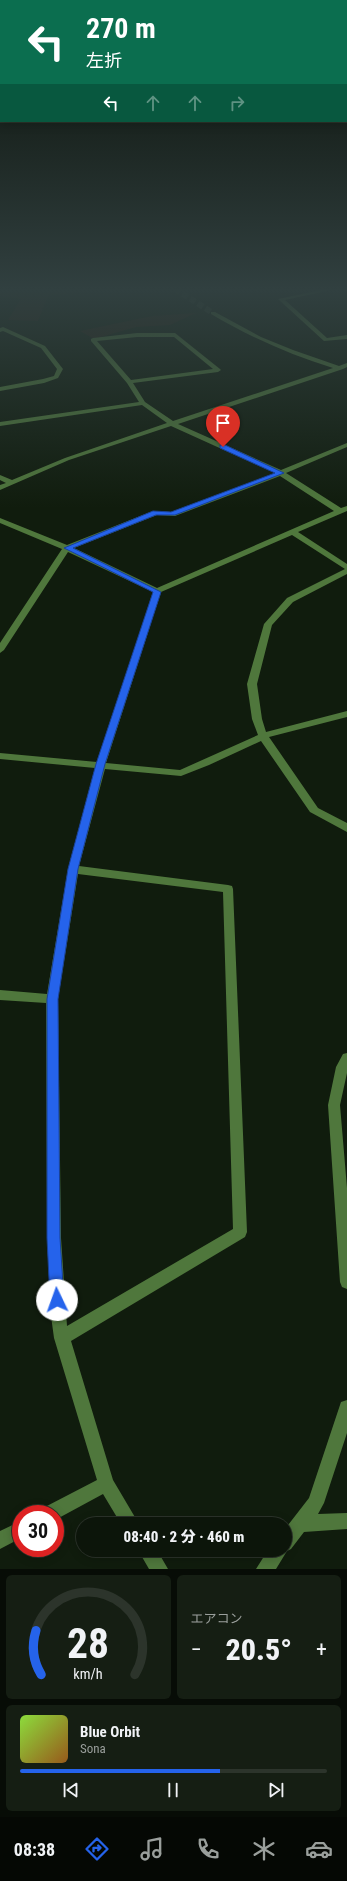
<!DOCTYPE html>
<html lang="ja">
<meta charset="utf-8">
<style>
:root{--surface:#0c150a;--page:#151e13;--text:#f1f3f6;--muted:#9a9f9c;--line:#2c342b;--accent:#2563eb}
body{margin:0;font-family:"Roboto Condensed","Noto Sans JP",sans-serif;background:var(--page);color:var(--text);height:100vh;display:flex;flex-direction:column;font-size:15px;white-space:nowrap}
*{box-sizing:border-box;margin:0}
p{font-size:13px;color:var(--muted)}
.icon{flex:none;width:22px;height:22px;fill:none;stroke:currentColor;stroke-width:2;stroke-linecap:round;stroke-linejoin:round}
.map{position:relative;height:1569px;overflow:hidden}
.details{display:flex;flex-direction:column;gap:6px;padding:6px;background:#070c06;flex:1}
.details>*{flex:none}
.banner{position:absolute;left:0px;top:0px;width:347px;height:122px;box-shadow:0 2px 10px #0003,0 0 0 1px var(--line);background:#0b6e4f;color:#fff;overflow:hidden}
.speed{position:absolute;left:12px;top:1505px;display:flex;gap:8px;font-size:20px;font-weight:700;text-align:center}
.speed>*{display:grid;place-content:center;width:52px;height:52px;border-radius:50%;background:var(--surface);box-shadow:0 2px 10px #0003,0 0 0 1px var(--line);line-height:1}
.speed .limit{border:6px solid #d22;background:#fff;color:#111}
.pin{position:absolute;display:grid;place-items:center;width:34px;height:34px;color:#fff;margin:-41px -17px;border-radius:50% 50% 50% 0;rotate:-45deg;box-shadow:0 0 4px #0007}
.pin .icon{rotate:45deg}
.me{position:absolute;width:44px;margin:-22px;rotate:357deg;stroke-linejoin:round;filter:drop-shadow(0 0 3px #0008)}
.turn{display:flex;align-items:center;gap:14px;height:84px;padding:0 20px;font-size:18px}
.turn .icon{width:52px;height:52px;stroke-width:2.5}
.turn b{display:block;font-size:28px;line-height:34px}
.lanes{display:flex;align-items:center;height:38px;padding:0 20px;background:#0003;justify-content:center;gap:20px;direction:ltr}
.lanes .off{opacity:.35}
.big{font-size:30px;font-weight:800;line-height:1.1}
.details .widget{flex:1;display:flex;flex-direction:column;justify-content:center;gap:6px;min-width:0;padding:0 14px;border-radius:6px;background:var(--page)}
.details .dial{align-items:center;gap:0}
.dial svg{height:104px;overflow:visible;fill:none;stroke:var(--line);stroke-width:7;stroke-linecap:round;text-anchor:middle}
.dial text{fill:var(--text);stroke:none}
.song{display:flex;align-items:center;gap:12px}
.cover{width:48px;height:48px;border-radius:6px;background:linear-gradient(135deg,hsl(90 70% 55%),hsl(30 70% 35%))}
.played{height:4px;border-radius:2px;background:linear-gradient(90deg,var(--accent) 65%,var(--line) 65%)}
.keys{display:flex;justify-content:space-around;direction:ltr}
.heat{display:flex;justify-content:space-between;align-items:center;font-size:22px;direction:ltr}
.details .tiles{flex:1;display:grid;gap:6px;grid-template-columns:1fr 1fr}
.widget:last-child{grid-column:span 2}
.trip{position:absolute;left:76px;top:1517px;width:216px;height:40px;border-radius:20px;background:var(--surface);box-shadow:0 2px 10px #0003,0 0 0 1px var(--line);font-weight:800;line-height:40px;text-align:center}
.menu{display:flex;height:64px;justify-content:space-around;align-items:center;background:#050804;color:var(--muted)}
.menu .icon{width:28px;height:28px}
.menu .active{color:var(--accent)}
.menu b{font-size:18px;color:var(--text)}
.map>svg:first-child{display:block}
.green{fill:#251d11}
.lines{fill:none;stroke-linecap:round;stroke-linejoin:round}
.minor-tunnel{stroke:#2e3d2a;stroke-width:6;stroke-dasharray:6 3;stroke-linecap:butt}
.minor{fill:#4f773c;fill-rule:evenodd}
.route{fill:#2563eb;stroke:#184099}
</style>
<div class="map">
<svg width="347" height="1569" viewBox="0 0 347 1569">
<rect width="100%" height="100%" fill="#101c0d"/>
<!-- green -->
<path class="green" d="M0 289H106L48 296 38 321 8 320 21 299 0 296Z
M196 313 170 325 136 327 94 339 80 331 152 316Z"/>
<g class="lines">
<!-- minor-tunnel -->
<path class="minor-tunnel" d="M175 289 213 313"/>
<!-- minor -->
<path class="minor" d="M326 289H336L285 300 327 338 347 335V339L324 341 278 299Z
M342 289H347V292Z
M211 312H215L261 337 293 350 339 366 347 363V367L343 369 178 424 281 470 347 443V447L286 473 341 508 347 506V511L298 532 347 564V574L293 602 272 625 257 684 262 719 266 732 347 711V717L269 737 318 808 347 823V832L310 812 261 741 209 765 181 776 105 769 79 866 228 885 232 886 233 889 247 1232 245 1237 71 1341 113 1480 139 1524H121L103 1494 55 1520V1514H41L43 1508 97 1480 54 1338 51 1316 47 1238 46 1003 0 1000V990L47 994 68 869 95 768 0 759V753L97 762 153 592 68 552 4 650 0 653V643L62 549 0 523V518L67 545 153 511 171 512 275 473 171 426 69 460 0 490V485L6 483 0 480V475L12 480 65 458 167 423 142 405 0 426V422L139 402 127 383 91 341V339L93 338 137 333H175L220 369 221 370 218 372 133 383 145 402 173 421 333 368C290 355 250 337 211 314ZM137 337H174L213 369 131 380 97 341ZM280 476 334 511 157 588 74 548 157 515 175 516ZM292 535 345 569 287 598 264 624 247 684 252 719 258 735 180 770 106 763 161 592ZM78 874 223 892 233 1229 67 1326 61 1238 58 999Z
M3 327 45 346 63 369 58 378 44 383 0 391V387L43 379 54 376 57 369 41 348 3 331 0 332V328Z
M347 1053V1073L340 1105 347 1188V1289L342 1287 340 1282 328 1105 336 1067 343 1054Z
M347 1400V1433L324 1503 318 1514 347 1513V1529L304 1532 291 1549 287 1551 276 1569H256L268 1550H285V1529L309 1498 341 1402Z
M21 1521V1538L0 1549V1531Z
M138 1550H157L168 1569H149Z"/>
</g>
<!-- sky -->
<linearGradient id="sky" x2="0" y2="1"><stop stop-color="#090f07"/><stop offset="0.57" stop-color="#314040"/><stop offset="1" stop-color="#314040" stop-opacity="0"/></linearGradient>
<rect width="347" height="508" fill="url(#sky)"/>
<!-- route -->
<path class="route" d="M220 445H225L284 473 175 515H156L73 548 161 592 105 764 78 869 58 999 60 1238 64 1300 62 1305 57 1307 52 1305 50 1300 47 1238V999L68 869 96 764 153 592 64 548 153 511 171 512 275 473 220 448Z"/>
</svg>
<div class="speed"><div class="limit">30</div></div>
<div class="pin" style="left:223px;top:447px;background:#d93025"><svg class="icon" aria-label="arrive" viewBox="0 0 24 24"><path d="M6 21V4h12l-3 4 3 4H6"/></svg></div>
<svg class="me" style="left:57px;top:1300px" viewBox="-20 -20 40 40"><circle r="19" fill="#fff"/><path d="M0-13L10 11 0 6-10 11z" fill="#2563eb"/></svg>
<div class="trip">08:40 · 2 分 · 460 m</div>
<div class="banner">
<div class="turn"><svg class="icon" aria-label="left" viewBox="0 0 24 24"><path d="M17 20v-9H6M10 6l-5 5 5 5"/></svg><div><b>270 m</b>左折</div></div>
<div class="lanes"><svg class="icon" aria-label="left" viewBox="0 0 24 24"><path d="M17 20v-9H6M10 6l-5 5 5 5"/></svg><svg class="icon off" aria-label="ahead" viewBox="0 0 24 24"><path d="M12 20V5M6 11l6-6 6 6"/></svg><svg class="icon off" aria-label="ahead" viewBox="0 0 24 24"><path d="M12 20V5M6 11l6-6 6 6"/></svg><svg class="icon off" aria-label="right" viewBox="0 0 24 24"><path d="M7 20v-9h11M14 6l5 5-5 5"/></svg></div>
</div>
</div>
<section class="details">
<div class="tiles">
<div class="widget dial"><svg viewBox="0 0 100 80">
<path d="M14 69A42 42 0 1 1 86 69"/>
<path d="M14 69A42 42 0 0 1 10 35" stroke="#2563eb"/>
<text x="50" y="56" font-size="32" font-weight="700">28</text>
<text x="50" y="72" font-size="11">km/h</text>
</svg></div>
<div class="widget"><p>エアコン</p>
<div class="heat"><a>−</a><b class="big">20.5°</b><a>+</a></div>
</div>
<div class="widget">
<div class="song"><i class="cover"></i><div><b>Blue Orbit</b><p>Sona</p></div></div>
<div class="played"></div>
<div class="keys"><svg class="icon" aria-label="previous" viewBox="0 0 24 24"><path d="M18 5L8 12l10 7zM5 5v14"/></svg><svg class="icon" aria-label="pause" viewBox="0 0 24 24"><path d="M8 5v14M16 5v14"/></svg><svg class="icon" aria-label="next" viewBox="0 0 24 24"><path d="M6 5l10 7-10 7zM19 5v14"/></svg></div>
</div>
</div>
</section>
<nav class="menu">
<b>08:38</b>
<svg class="icon active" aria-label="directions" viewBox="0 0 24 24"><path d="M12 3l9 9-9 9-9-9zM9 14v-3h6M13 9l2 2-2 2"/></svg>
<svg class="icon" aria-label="music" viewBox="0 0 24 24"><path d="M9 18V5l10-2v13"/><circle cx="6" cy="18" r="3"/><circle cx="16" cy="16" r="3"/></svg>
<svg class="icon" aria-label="phone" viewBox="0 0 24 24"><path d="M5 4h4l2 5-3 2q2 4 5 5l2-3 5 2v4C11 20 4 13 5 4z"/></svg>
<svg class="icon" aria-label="climate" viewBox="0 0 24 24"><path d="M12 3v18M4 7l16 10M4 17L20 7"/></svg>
<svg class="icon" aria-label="car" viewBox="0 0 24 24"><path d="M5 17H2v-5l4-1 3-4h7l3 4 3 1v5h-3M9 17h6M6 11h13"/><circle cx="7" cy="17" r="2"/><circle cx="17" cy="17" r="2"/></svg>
</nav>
